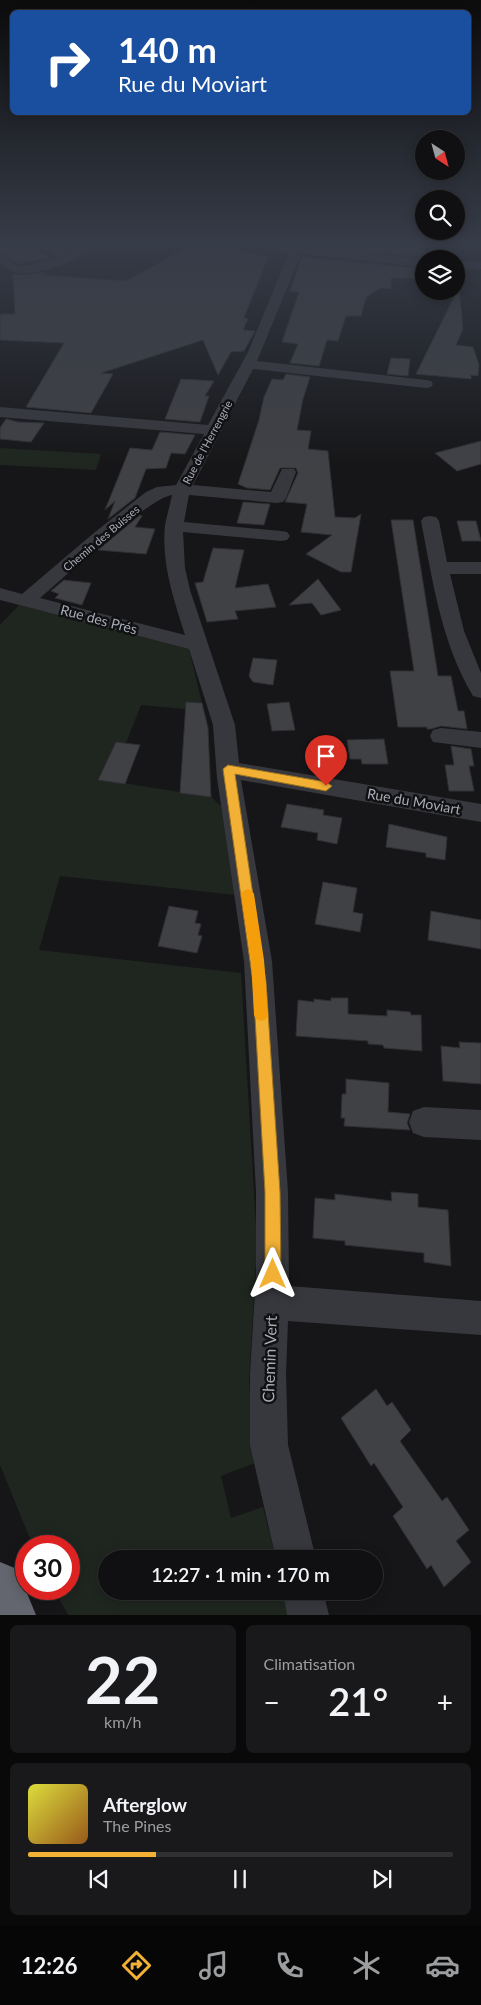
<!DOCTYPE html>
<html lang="fr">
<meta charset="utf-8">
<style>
:root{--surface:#101012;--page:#19191b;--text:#f1f3f6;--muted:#9c9d9f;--line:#303032;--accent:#f2b134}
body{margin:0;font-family:Lato,sans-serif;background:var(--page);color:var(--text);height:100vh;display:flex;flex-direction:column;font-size:19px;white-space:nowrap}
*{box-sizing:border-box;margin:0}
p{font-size:16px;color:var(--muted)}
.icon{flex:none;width:28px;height:28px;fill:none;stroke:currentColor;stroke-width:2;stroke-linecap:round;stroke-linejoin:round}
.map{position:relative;height:1615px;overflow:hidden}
.side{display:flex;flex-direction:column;gap:10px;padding:10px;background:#09090a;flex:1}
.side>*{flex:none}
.banner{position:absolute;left:10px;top:10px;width:461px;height:105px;border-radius:8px;box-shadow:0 2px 12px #0003,0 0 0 1px var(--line);background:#1a4fa0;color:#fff;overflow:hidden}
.needle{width:32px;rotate:144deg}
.tools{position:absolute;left:415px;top:130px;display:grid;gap:10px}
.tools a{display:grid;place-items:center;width:50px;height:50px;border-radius:50%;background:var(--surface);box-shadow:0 2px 12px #0003,0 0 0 1px var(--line);font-size:25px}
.speed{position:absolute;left:15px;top:1535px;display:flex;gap:10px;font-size:25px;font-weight:700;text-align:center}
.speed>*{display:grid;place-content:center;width:65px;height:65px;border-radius:50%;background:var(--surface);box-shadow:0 2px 12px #0003,0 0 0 1px var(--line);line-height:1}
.speed .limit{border:8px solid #d22;background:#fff;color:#111}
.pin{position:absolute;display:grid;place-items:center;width:42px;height:42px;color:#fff;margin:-51px -21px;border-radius:50% 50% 50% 0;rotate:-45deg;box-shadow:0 0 5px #0007}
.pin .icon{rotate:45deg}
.me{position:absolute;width:55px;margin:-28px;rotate:0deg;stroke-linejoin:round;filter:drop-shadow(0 0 4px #0008)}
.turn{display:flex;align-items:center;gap:18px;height:105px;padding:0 25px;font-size:22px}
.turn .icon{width:65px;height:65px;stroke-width:2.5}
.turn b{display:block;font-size:35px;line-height:42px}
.big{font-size:38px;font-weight:600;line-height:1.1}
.side .card{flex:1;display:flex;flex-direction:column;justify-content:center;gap:8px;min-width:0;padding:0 18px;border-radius:8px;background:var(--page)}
.side .dial{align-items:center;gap:0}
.dial b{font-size:65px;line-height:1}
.song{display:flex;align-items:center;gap:15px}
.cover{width:60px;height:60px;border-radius:8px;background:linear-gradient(135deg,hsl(60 70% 55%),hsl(30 70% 35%))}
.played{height:5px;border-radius:2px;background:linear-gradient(90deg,var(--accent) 30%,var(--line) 30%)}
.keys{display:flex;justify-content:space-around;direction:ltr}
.heat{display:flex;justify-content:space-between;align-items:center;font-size:28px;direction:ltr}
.side .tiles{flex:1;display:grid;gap:10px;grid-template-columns:1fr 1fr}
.card:last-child{grid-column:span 2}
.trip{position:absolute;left:98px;top:1550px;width:285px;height:50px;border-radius:25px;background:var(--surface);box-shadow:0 2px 12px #0003,0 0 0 1px var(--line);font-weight:600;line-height:50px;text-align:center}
.tabs{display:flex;height:80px;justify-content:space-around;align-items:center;background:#060607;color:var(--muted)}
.tabs .icon{width:35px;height:35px}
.tabs .on{color:var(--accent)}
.tabs b{font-size:22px;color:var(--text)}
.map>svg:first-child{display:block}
.green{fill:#1e261f}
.building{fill:#404145;stroke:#303034}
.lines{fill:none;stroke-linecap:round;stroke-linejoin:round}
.minor{fill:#37383d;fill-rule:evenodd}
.highway{fill:#63666e;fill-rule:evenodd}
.route{fill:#f2b134;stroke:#9d7322}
.slow{fill:#f59e0b}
.labels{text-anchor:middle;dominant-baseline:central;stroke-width:5;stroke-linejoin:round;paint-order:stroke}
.far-street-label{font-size:11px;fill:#a8adb8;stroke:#111113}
.street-label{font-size:14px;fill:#a8adb8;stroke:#111113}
.near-street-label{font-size:16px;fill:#a8adb8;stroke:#111113}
</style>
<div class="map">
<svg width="481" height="1615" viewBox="0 0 481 1615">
<rect width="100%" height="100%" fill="#161618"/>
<!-- green -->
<path class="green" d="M0 448 101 454 96 470 0 465Z
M19 605 189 649 202 703 186 702 185 709 141 705 126 743 116 742 98 779 211 797 221 806 236 895 60 876 39 950 241 973 257 1245 249 1380 255 1463 221 1476 231 1518 263 1507 276 1559H106V1591H283L288 1615H68L54 1589H69V1546H33L0 1465V625Z"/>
<!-- building -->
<path class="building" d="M0 241H24L50 258 19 264 0 253Z
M199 241H234L224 247 268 257 244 318 248 319 243 330 255 331 244 351 231 352 218 375 203 340 101 373 113 374 91 413 26 407 64 343 0 340V314H15L13 274 24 275 46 272 42 275 126 281Z
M321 241H400L399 243 425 245 424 257 318 247Z
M302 257 424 269V279L391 278V289L381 288 366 297 361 316H346L338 341 327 340 319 366 290 363 298 344 282 342 299 292 290 291Z
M459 287 463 329 456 345 473 347 479 365 478 376 471 375V379L416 374Z
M391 358 410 359 408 376 387 374Z
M286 374 310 377 303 399 297 430 311 431 308 449 328 451 335 517 355 518 361 514 351 572H341L306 554 332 535 301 532 307 504 285 502 298 473 296 468H280L270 490 247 488 238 484 259 420 264 397 272 379 283 380Z
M181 379 214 381 205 396H209L200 422 165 419Z
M6 419 18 422 44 423 31 442 0 439V428Z
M160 432 195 435 185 454 171 453 166 468 146 469 135 498 108 519 115 501 105 510 130 448 152 450Z
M481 441V464L457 471 435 453Z
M243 502 270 504 264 525 237 523Z
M140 515 142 516 135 527 155 529 146 554 98 550Z
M391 520H413L438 676H451L458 711H464L467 729 441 726 431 729H427V727H398L390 671H414Z
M457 521H476L481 541H462Z
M213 548 244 550 235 588 268 584 276 607 235 611 238 619 207 622 195 583 203 582Z
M318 579 341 610 321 615 312 603 289 605Z
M64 580 91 583 82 605 55 598 59 594 51 591Z
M253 658 277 660 273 685 253 682 249 676Z
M186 702 202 703 208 728 211 797 180 793Z
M289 702 295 730 272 731 267 704Z
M384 739 388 764H362L361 759H350L347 740Z
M116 742 140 745 125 784 98 780Z
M451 746 471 749 474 766H469L474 791H449L445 765H454Z
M287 804 324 810 323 815 342 818 337 844 317 840 318 833 281 827Z
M389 824 447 837 445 860 426 857V853L386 847Z
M323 882 357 888 353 912 363 914 360 932 315 924Z
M169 906 198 911 195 923 201 924 198 935 202 936 197 953 158 946Z
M431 911 481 920V949L428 940Z
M331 998H348V1014L387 1016V1010L410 1012 411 1015H421L422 1051 384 1048 383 1045 368 1044V1041L296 1036 298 1000 314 1002V999L331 1001Z
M459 1042 481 1043V1084L443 1081 441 1046 460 1048Z
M346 1079 389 1083 388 1112 410 1114 407 1123 410 1130 344 1126 345 1118H341L342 1094H346Z
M391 1192 418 1194V1207L448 1210 451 1266 424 1262V1253L345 1245V1241L313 1238 315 1198 335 1200V1194L392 1201Z
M376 1389 387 1406 392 1402 411 1430 400 1441 442 1501 447 1497 469 1530 456 1541 471 1562 444 1587 431 1565 427 1569 393 1516 403 1507 374 1463 371 1466 341 1418Z"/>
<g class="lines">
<!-- minor -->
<path class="minor" d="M34 241H47L69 254 87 241H100C85 259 36 278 14 272 9 271 4 267 0 264V255L18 266H25L59 258 35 243Z
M236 241H259L292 246 295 241H305L303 247 424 259V267L301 254 257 361 426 380 431 381 433 384 431 387 426 388 253 369 193 485 271 492 282 469H294L296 472 286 498 283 502 277 503 189 495 184 522 281 531 287 532 290 536 287 540 281 541 183 532 185 568 190 590 235 725 239 763 481 804V822L241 780 272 961 288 1192 289 1286 481 1301V1335L288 1321 286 1374 288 1445 316 1559H276L250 1445V1374L256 1274V1192L244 961 217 778 213 725 189 649 0 600V588L22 594 95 532 146 492 157 487 176 485 204 434 0 417V407L208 425 248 352 289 253 241 244ZM172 495C170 505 167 515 165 525 161 563 174 600 185 635L40 598C63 579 148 498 172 495Z
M481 261V269L456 270V262Z
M430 516 436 517 439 521 447 562H481V574H450L464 631 481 673V698L473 696C441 642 433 582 421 521L424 517Z
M441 728 481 732V748L433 742 430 736 433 730Z
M424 1107 481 1110V1140L424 1137 413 1133 409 1122 413 1111Z
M283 1591H323L329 1615H287Z"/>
<!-- highway -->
<path class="highway" d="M0 1562 17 1569 36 1615H0Z"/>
</g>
<!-- sky -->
<linearGradient id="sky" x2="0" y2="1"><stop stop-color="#0c0c0d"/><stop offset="0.52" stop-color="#363c48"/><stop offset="1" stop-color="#363c48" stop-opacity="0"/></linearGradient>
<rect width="481" height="467" fill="url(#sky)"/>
<!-- route -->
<path class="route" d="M228 765 326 782 332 786 326 791 235 774 266 982 280 1192 281 1274 279 1279 273 1282 267 1279 265 1274V1192L253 982 223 769Z"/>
<!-- slow -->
<path class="slow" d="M248 889 252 891 254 894 264 960 268 1015 266 1019 261 1021 256 1019 254 1015 251 960 241 894 243 891Z"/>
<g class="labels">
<!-- far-street labels -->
<g class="far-street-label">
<text transform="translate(207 442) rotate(-62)">Rue de l'Herrengrie</text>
<text transform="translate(101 538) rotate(-40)">Chemin des Buisses</text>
</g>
<!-- street labels -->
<g class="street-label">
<text transform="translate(99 619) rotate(15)">Rue des Prés</text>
<text transform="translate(414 801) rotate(10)">Rue du Moviart</text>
</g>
<!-- near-street labels -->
<g class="near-street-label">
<text transform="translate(269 1359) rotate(-88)">Chemin Vert</text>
</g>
</g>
</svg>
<div class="tools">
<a><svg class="needle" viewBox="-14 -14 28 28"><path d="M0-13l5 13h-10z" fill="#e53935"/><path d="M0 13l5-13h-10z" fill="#9c9d9f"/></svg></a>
<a><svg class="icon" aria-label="search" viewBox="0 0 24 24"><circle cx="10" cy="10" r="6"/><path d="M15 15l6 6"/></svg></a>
<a><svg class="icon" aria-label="layers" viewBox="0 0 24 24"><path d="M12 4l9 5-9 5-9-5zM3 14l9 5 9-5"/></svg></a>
</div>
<div class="speed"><div class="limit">30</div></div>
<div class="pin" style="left:326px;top:786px;background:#d93025"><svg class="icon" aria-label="arrive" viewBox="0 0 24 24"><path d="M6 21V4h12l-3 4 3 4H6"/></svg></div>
<svg class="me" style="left:273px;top:1274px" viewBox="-20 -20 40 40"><path d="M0-17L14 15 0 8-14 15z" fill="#f2b134" stroke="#fff" stroke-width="4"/></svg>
<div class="trip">12:27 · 1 min · 170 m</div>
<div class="banner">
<div class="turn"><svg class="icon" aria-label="right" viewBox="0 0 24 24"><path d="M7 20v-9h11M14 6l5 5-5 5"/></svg><div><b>140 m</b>Rue du Moviart</div></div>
</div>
</div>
<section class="side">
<div class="tiles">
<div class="card dial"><b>22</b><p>km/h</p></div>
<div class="card"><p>Climatisation</p>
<div class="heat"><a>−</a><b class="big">21°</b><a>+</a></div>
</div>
<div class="card">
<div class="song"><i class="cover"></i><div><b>Afterglow</b><p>The Pines</p></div></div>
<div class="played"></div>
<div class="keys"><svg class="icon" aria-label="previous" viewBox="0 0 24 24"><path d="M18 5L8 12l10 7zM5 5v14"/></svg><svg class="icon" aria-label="pause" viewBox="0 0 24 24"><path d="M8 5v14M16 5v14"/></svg><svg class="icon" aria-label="next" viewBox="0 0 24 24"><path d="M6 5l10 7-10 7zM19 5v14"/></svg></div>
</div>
</div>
</section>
<nav class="tabs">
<b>12:26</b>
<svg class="icon on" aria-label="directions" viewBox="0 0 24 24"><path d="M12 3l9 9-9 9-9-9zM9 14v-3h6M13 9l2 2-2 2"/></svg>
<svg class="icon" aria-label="music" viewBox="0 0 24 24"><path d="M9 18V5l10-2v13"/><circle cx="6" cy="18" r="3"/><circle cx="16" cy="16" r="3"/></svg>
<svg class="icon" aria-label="phone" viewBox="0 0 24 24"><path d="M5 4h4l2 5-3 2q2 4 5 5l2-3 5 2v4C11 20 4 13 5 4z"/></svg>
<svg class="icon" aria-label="climate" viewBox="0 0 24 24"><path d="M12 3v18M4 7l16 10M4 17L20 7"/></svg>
<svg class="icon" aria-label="car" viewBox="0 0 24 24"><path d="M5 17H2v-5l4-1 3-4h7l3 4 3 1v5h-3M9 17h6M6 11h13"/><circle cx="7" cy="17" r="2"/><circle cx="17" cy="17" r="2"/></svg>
</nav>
